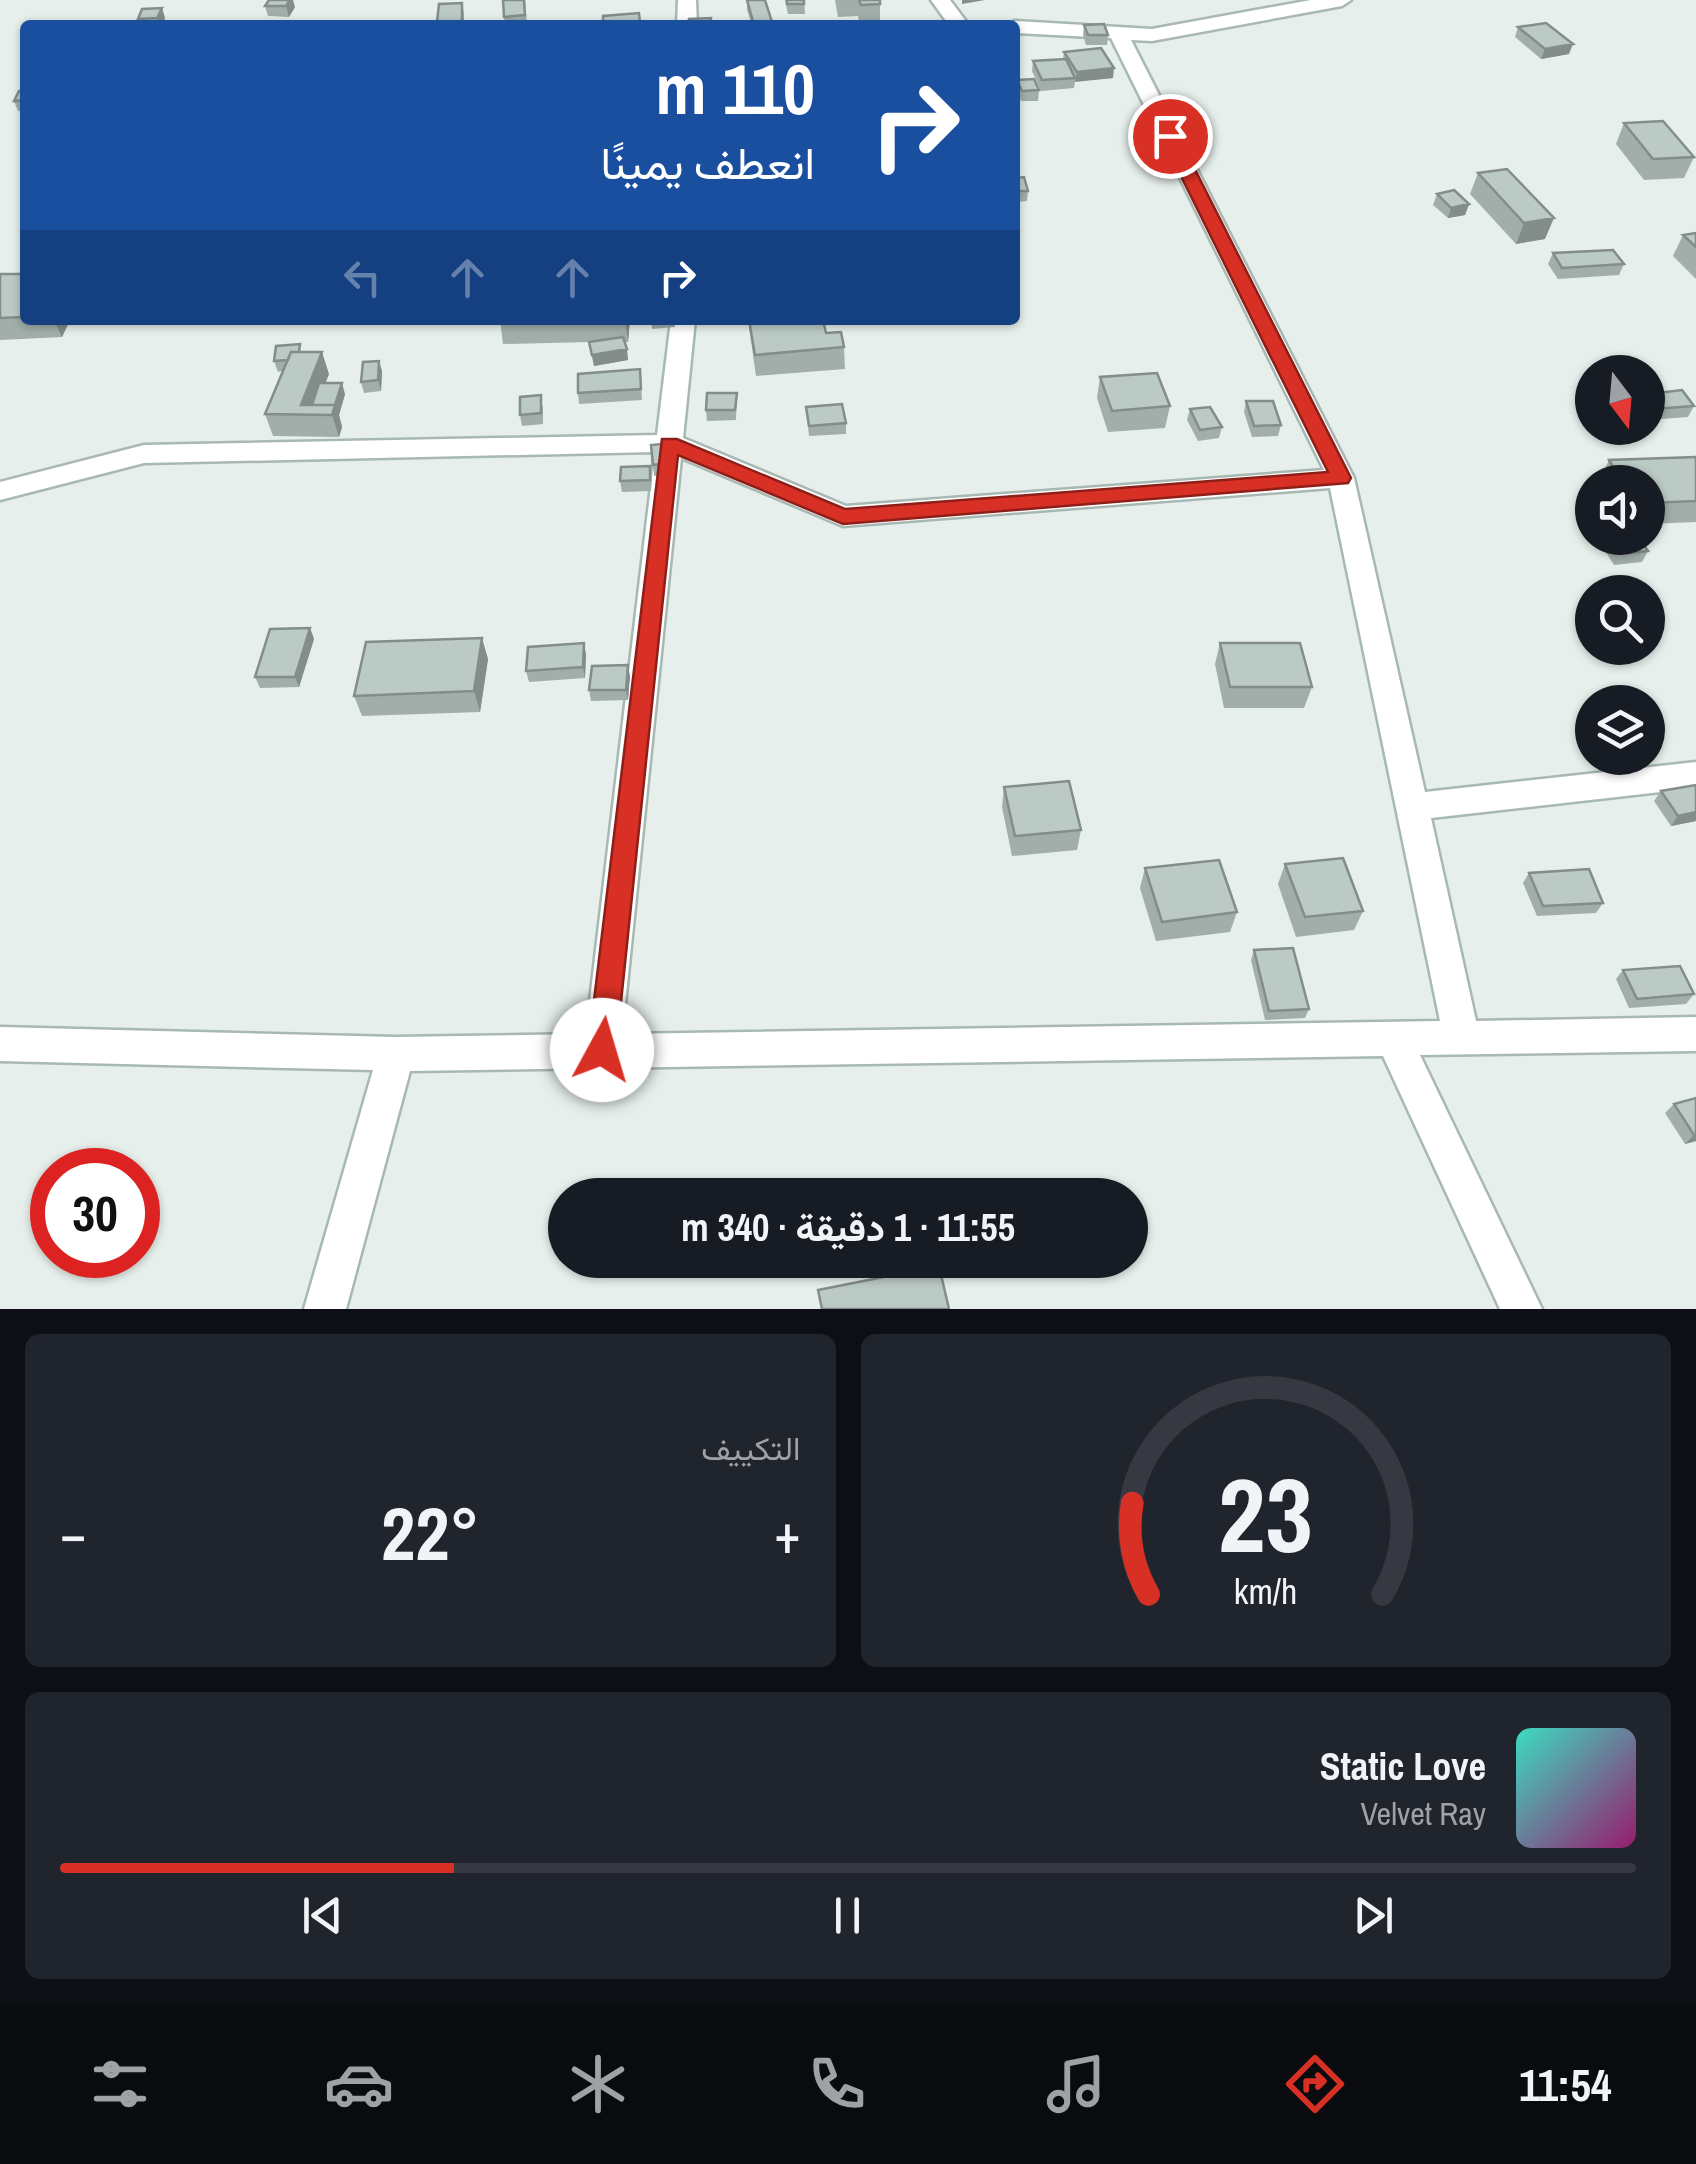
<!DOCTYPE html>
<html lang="ar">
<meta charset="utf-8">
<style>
:root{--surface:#171b24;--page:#20242c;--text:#f1f3f6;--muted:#9ea1a6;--line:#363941;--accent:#d93025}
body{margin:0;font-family:"Archivo Narrow",Vazirmatn,sans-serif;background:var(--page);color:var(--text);direction:rtl;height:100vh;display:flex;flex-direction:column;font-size:38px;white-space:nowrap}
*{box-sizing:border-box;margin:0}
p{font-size:32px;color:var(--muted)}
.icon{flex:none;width:55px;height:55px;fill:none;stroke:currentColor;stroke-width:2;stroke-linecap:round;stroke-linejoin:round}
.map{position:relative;height:1309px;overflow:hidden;direction:ltr}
.panel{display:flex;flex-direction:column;gap:25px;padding:25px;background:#0d0f14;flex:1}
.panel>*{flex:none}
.hud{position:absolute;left:20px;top:20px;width:1000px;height:305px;border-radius:10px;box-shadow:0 2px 8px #0004;direction:rtl;background:#1a4fa0;color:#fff;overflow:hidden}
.needle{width:65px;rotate:164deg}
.tools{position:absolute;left:1575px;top:355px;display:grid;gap:20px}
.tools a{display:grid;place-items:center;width:90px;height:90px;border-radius:50%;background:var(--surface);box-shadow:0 2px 8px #0004;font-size:50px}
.speed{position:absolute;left:30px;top:1148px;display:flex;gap:20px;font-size:50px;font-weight:700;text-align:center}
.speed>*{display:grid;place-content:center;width:130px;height:130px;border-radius:50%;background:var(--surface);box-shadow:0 2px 8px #0004;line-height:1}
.speed .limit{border:15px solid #d22;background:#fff;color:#111}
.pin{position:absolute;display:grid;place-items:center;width:85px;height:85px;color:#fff;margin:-42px;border:5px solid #fff;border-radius:50%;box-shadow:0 2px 10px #0007}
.me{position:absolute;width:110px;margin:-55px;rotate:6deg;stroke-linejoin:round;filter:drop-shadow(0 0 8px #0008)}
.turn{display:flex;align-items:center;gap:35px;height:210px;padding:0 40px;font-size:45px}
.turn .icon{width:130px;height:130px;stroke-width:2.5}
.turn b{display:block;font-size:70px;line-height:85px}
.lanes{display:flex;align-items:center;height:95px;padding:0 40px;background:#0003;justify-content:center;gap:50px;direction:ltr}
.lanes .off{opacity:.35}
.big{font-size:75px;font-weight:700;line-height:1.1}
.panel .widget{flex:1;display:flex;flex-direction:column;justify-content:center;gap:15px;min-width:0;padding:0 35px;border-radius:15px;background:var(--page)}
.panel .dial{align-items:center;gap:0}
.dial svg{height:260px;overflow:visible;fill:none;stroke:var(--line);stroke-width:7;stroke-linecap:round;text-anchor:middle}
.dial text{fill:var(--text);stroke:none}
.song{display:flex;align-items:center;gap:30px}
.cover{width:120px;height:120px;border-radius:15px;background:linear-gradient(135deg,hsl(170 70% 55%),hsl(320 70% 35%))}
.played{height:10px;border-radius:5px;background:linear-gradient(90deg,var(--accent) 25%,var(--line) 25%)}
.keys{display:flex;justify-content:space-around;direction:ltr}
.heat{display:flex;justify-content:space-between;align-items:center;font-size:55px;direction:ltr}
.panel .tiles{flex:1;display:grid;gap:25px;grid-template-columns:1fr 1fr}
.widget:last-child{grid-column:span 2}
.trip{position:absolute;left:548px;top:1178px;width:600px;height:100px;border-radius:50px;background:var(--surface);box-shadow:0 2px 8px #0004;font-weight:700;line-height:100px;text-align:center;direction:rtl}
.dock{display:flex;height:160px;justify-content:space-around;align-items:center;background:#090b0e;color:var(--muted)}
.dock .icon{width:70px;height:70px}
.dock .active{color:var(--accent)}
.dock b{font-size:45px;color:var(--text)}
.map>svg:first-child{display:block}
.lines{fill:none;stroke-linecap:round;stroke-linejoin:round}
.minor-casing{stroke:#a8b8b2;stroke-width:5}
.minor{fill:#fff;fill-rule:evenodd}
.wall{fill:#a1aea9}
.shaded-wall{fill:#838d89}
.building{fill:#bbcac4;stroke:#838d89;stroke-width:2.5}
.route{fill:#d93025;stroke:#8d1f18;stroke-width:2.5}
</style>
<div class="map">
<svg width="1696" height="1309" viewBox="0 0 1696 1309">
<rect width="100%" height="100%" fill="#e6efeb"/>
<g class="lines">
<!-- minor casing -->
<g class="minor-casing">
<path id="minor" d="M678 0H696L697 25H677Z
M931 0H950L968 24 949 25Z
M1311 0H1351L1342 6 1152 41 1131 40 1354 478 1425 792 1696 762V788L1431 818 1476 1021 1696 1017V1051L1420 1055 1542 1309H1500L1383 1056 410 1071 346 1309H304L373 1070 0 1061V1027L396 1037 586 1034 655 452 144 463 0 500V482L144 445 657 435 671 320H695L683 438 846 506 1324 470 1111 38 1015 33V25H1007L1015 21 1152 29ZM681 458 843 526 1330 488 1440 1021 622 1034Z"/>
</g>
<!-- minor -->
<use href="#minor" class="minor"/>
</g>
<!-- wall -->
<path class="wall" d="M525 0 527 25H505L504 17Z
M747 0 773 25H752L747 10Z
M785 0H804L805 14H788Z
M835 0H880V24L860 25 858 16 838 17Z
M462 3 464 13V25H497H438L437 22Z
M265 6 295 7 289 17 268 16Z
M162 8 165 18 163 23H139L138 19Z
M1084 25 1108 35 1107 45H1086L1083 35Z
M1518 27 1569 54 1541 59 1515 37Z
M1064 52 1113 78 1075 81 1074 88 1041 91 1032 71 1033 61 1063 59Z
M1017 80 1039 90 1038 101H1021L1017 90Z
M25 91V111H18L14 101Z
M1624 123 1694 157 1684 178 1644 180 1616 144Z
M1478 173 1545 239 1516 244 1470 194Z
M1015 178 1028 191 1027 201 1015 202Z
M1437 194 1469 204 1465 215 1448 218 1433 205Z
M1696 233V279L1673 256 1683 235Z
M1553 253 1624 264 1619 275 1558 279 1548 264Z
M0 274H25V320H70L62 337 0 340Z
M500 320H630L628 342H625L628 360 594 366 589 342 503 344Z
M651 320H675V327L652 329Z
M748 320 826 333 844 347 845 369 756 376Z
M303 352 329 374 325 383 345 394 339 415 342 427 339 437 273 436 265 414 283 371 278 372 274 361Z
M640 369 642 400 579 404 578 393Z
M382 371 381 391 364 393 361 382Z
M1100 377 1170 406 1165 428 1108 432 1097 398Z
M737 393 736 420 707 421 706 410Z
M1648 394 1694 406 1688 417 1648 420Z
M1584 398H1592V422H1586L1579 409Z
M1246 401 1281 425 1278 436 1252 437 1244 412Z
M543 406V424L522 426 520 415Z
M806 407 846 423V434L809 436Z
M1190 409 1222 427 1219 438 1198 441 1187 420Z
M671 443 675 473 654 476 651 445Z
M1696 457V522L1648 524V482L1599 481 1609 460Z
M652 477 651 491 622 492 620 481Z
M1604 538H1639L1648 551 1642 562 1614 565 1600 543Z
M310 628 314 639 299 687 260 688 255 677Z
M1220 643 1312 687 1304 708H1224L1215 664Z
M586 654 585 678 529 682 526 671Z
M488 659 480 712 362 716 354 696Z
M630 676 628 700 591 701 589 690Z
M1004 787 1081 830 1077 850 1012 856 1002 807Z
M1661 791 1696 821 1671 826 1654 801Z
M1285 864 1363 911 1354 930 1296 937 1278 884Z
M1145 868 1237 912 1230 932 1156 941 1140 888Z
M1529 873 1603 903 1596 913 1537 916 1523 883Z
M1254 950 1309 1009 1305 1018 1265 1020 1251 960Z
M1623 970 1694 994 1686 1004 1629 1008 1616 979Z
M1696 1098V1141L1685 1144 1665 1113 1674 1104Z"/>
<!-- shaded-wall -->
<path class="shaded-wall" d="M290 0H293L295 7 289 17 286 6Z
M962 0H985L962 4Z
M162 8 165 18 162 25H160L157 18Z
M1573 44 1569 54 1541 59 1545 49Z
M1114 68 1113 78 1075 82 1077 72Z
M1469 204 1465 215 1448 218 1451 208Z
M1554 218 1545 239 1516 244 1524 223Z
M54 320H70L62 337Z
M625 320H630L628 342Z
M627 349 628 360 594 366 592 355Z
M322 352 329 374 314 412 301 405Z
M379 361 382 371 381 391 378 380Z
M342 383 345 394 339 415 342 427 339 437 332 415Z
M310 628 314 639 299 687 295 677Z
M482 638 488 659 480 712 474 691Z
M584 643 586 654 585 678 583 667Z
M628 665 630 676 628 700 626 690Z
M1696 812V821L1671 826 1678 816Z
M1694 1135H1696V1141L1685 1144Z"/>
<!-- building -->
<path class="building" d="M269 0H290L286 6H265Z
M503 0H524L525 15 504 17Z
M747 0H765L773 25H754Z
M787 0H804V4H787Z
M859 0H880V4L861 5Z
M462 3V21L437 22 439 4Z
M162 8 157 18 138 19 142 9Z
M639 13 640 23 603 25V16Z
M711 18 710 25H688L689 19Z
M244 22H276L274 25H243Z
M497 22V25H461Z
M136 23H180L178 25H135Z
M1546 23 1573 44 1545 49 1518 27Z
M1104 24 1108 35H1088L1084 25Z
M1101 48 1114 68 1077 72 1064 52Z
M1066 59 1075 78 1042 80 1033 61Z
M1034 79 1039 90 1022 91 1017 80Z
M19 91H25V100L14 101Z
M1663 121 1694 157 1653 159 1624 123Z
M1507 169 1554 218 1524 223 1478 173Z
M1024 177 1028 191H1015V178Z
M1454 190 1469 204 1451 208 1437 194Z
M1696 233V247L1683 235Z
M1613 250 1624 264 1562 268 1553 253Z
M0 274H25V317L0 318Z
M500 320H625L499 323Z
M749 320H823L826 333 841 332 844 347 755 355Z
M623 337 627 349 592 355 589 342Z
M300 344 299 352H291L288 360 274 361 276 346Z
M291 352H322L301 405H335L332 415 265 414Z
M379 361 378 380 361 382 363 362Z
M640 369 641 389 578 393V374Z
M1157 373 1170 406 1112 411 1100 377Z
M319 383H342L335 405H312Z
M1682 390 1694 406 1653 409 1648 402V394Z
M707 393H737L735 410H706Z
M541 395V413L520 415V397Z
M1584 398H1592V411H1591Z
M1246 401H1273L1281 425 1254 426Z
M842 404 846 423 809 426 806 407Z
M1210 407 1222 427 1200 430 1190 409Z
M671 443 674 462 653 465 651 445Z
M1696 457V501L1648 503V482H1622L1609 460Z
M650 466V480L620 481 621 467Z
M1609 538H1639L1648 551 1620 554Z
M310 628 295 677H255L270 629Z
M482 638 474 691 354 696 366 642Z
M584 643 583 667 526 671 528 647Z
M1220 643H1300L1312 687H1230Z
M628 665 626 690H589L592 666Z
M1069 781 1081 830 1015 836 1004 787Z
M1696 785V812L1678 816 1661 791Z
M1343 858 1363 911 1305 917 1285 864Z
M1219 860 1237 912 1162 922 1145 868Z
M1589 869 1603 903 1543 906 1529 873Z
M1293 948 1309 1009 1269 1011 1254 950Z
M1680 966 1694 994 1637 999 1623 970Z
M1696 1098V1135H1694L1674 1104Z
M939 1266 949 1309H822L818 1290Z"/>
<!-- route -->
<path class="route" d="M1170 131 1178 136 1351 478 1348 483 843 524 678 455 616 1050 612 1060 602 1063 592 1060 588 1050 662 439H677L845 509 1328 472 1161 136Z"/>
</svg>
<div class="tools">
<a><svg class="needle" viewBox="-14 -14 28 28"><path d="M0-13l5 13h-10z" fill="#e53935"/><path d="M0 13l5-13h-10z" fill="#9ea1a6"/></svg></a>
<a><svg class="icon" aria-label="sound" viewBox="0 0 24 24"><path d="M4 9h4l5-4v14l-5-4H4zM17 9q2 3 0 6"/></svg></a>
<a><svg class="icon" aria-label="search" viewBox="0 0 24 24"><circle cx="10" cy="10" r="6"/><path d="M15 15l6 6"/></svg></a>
<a><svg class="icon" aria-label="layers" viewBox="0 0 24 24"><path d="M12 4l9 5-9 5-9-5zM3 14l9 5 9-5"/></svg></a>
</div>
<div class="speed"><div class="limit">30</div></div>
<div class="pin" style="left:1170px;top:136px;background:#d93025"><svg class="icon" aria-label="arrive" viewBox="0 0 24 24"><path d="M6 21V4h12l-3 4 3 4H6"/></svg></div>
<svg class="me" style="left:602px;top:1050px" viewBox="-20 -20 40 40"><circle r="19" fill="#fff"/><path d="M0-13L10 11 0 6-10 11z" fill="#d93025"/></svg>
<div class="trip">11:55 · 1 دقيقة · 340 m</div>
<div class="hud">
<div class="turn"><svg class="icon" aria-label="right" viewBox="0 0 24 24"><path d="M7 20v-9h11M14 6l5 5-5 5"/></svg><div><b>110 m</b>انعطف يمينًا</div></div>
<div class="lanes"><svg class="icon off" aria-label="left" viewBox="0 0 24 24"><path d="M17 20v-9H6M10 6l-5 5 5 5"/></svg><svg class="icon off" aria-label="ahead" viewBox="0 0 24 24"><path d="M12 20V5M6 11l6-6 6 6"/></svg><svg class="icon off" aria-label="ahead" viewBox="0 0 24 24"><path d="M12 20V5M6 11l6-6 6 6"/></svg><svg class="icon" aria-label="right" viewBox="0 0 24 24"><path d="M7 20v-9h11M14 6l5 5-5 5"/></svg></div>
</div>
</div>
<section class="panel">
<div class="tiles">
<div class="widget dial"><svg viewBox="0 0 100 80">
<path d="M14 69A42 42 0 1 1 86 69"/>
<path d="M14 69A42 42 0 0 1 9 41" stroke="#d93025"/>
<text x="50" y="56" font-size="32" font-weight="700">23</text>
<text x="50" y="72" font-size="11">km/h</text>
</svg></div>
<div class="widget"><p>التكييف</p>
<div class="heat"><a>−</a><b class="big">22°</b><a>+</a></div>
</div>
<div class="widget">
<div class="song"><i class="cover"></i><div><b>Static Love</b><p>Velvet Ray</p></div></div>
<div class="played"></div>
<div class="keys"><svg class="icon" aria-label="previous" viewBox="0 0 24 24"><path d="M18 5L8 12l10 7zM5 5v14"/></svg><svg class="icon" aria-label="pause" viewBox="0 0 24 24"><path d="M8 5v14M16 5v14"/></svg><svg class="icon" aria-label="next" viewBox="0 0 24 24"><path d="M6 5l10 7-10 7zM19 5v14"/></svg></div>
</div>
</div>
</section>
<nav class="dock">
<b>11:54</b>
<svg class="icon active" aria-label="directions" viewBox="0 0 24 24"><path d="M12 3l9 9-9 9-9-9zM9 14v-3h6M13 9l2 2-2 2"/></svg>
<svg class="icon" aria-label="music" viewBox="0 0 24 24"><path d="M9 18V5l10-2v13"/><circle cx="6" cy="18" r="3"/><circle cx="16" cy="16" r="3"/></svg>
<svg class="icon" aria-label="phone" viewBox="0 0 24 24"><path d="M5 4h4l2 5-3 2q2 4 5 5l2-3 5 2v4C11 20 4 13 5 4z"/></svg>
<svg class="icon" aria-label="climate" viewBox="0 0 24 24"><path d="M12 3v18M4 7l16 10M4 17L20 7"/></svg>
<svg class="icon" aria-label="car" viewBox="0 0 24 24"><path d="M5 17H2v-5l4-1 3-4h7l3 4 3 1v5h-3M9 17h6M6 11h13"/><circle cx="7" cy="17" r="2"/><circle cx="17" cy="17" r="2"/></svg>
<svg class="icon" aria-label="filters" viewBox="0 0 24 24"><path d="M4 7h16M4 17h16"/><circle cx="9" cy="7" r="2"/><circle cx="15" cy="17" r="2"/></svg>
</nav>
